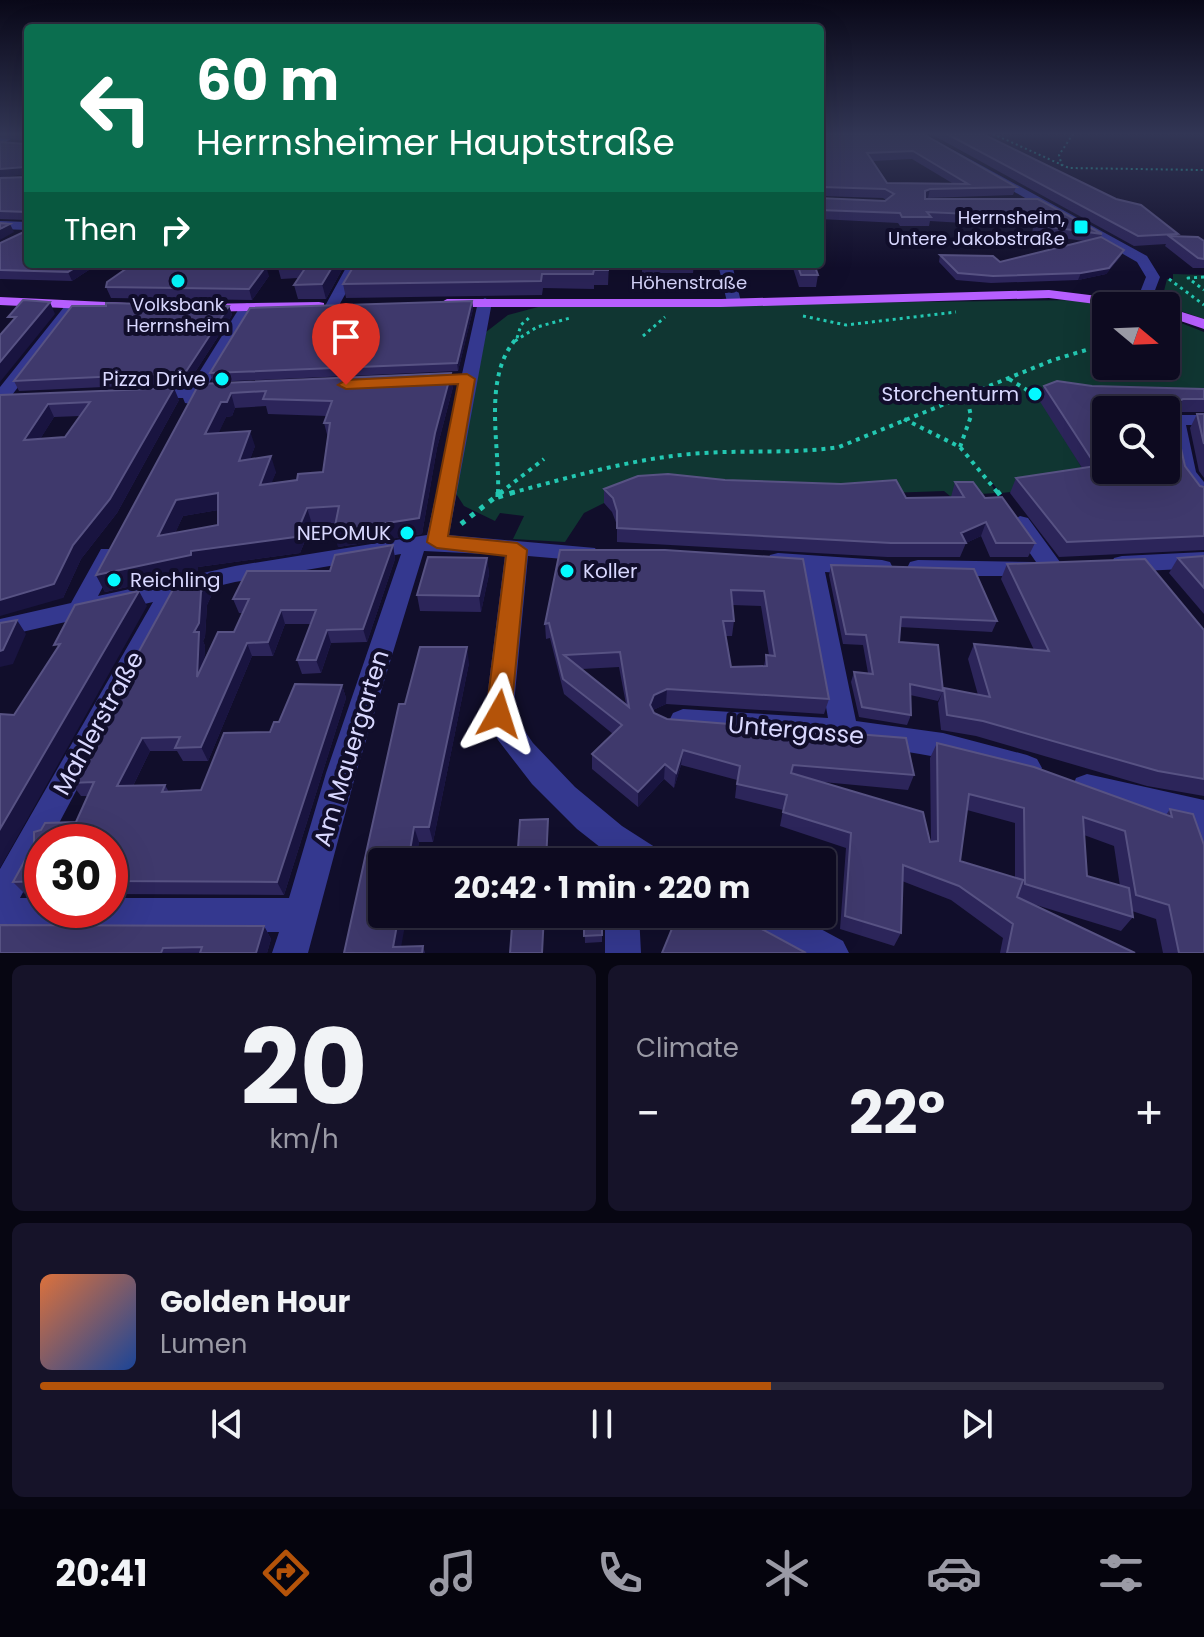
<!DOCTYPE html>
<meta charset="utf-8">
<style>
:root{--surface:#0d0a20;--page:#161329;--text:#f1f3f6;--muted:#9a9aa5;--line:#2d2b3e;--accent:#b45309}
body{margin:0;font-family:Poppins,sans-serif;background:var(--page);color:var(--text);height:100vh;display:flex;flex-direction:column;font-size:30px;white-space:nowrap}
*{box-sizing:border-box;margin:0}
p{font-size:26px;color:var(--muted)}
.icon{flex:none;width:44px;height:44px;fill:none;stroke:currentColor;stroke-width:2;stroke-linecap:round;stroke-linejoin:round}
.map{position:relative;height:953px;overflow:hidden}
.side{display:flex;flex-direction:column;gap:12px;padding:12px;background:#070612;flex:1}
.side>*{flex:none}
.hud{position:absolute;left:24px;top:24px;width:800px;height:244px;border-radius:8px;box-shadow:0 8px 32px #0002,0 0 0 2px var(--line);background:#0b6e4f;color:#fff;overflow:hidden}
.needle{width:52px;rotate:109deg}
.fabs{position:absolute;left:1092px;top:292px;display:grid;gap:16px}
.fabs a{display:grid;place-items:center;width:88px;height:88px;border-radius:8px;background:var(--surface);box-shadow:0 8px 32px #0002,0 0 0 2px var(--line);font-size:40px}
.speed{position:absolute;left:24px;top:824px;display:flex;gap:16px;font-size:40px;font-weight:700;text-align:center}
.speed>*{display:grid;place-content:center;width:104px;height:104px;border-radius:50%;background:var(--surface);box-shadow:0 8px 32px #0002,0 0 0 2px var(--line);line-height:1}
.speed .limit{border:12px solid #d22;background:#fff;color:#111}
.pin{position:absolute;display:grid;place-items:center;width:68px;height:68px;color:#fff;margin:-82px -34px;border-radius:50% 50% 50% 0;rotate:-45deg;box-shadow:0 0 8px #0007}
.pin .icon{rotate:45deg}
.me{position:absolute;width:88px;margin:-44px;rotate:6deg;stroke-linejoin:round;filter:drop-shadow(0 0 6px #0008)}
.turn{display:flex;align-items:center;gap:28px;height:168px;padding:0 40px;font-size:36px}
.turn .icon{width:104px;height:104px;stroke-width:2.5}
.turn b{display:block;font-size:56px;line-height:68px}
.then{display:flex;align-items:center;height:76px;padding:0 40px;background:#0003;gap:16px;font-size:30px}
.big{font-size:60px;font-weight:700;line-height:1.1}
.side .tile{flex:1;display:flex;flex-direction:column;justify-content:center;gap:12px;min-width:0;padding:0 28px;border-radius:12px;background:var(--page)}
.side .dial{align-items:center;gap:0}
.dial b{font-size:104px;line-height:1}
.song{display:flex;align-items:center;gap:24px}
.cover{width:96px;height:96px;border-radius:12px;background:linear-gradient(135deg,hsl(20 70% 55%),hsl(220 70% 35%))}
.played{height:8px;border-radius:4px;background:linear-gradient(90deg,var(--accent) 65%,var(--line) 65%)}
.keys{display:flex;justify-content:space-around;direction:ltr}
.heat{display:flex;justify-content:space-between;align-items:center;font-size:44px;direction:ltr}
.side .tiles{flex:1;display:grid;gap:12px;grid-template-columns:1fr 1fr}
.tile:last-child{grid-column:span 2}
.trip{position:absolute;left:368px;top:848px;width:468px;height:80px;border-radius:8px;background:var(--surface);box-shadow:0 8px 32px #0002,0 0 0 2px var(--line);font-weight:700;line-height:80px;text-align:center}
.menu{display:flex;height:128px;justify-content:space-around;align-items:center;background:#05040d;color:var(--muted)}
.menu .icon{width:56px;height:56px}
.menu .selected{color:var(--accent)}
.menu b{font-size:36px;color:var(--text)}
.map>svg:first-child{display:block}
.green{fill:#103632}
.lines{fill:none;stroke-linecap:round;stroke-linejoin:round}
.path-far3{stroke:#23c8b2;stroke-width:2;stroke-dasharray:2 3;stroke-linecap:butt}
.path-far2{stroke:#23c8b2;stroke-width:3;stroke-dasharray:3 4;stroke-linecap:butt}
.path-far1{stroke:#23c8b2;stroke-width:4;stroke-dasharray:4 5;stroke-linecap:butt}
.path{stroke:#23c8b2;stroke-width:5;stroke-dasharray:5 7;stroke-linecap:butt}
.minor{fill:#34388f;fill-rule:evenodd}
.major{fill:#b75fff;fill-rule:evenodd}
.wall{fill:#2c255a;fill-rule:evenodd}
.shaded-wall{fill:#191440}
.building{fill:#3f396c;stroke:#575283;stroke-width:2;fill-rule:evenodd}
.route{fill:#b45309;stroke:#753606;stroke-width:2}
.poi-dot{fill:#04f9ff;stroke:#110e2b;stroke-width:3}
.labels{text-anchor:middle;dominant-baseline:central;stroke-width:8;stroke-linejoin:round;paint-order:stroke}
.far-poi-label{font-size:18px;fill:#d9d8ff;stroke:#110e2b;text-anchor:end}
.far-street-label{font-size:18px;fill:#d9d8ff;stroke:#110e2b}
.poi-label{font-size:20px;fill:#d9d8ff;stroke:#110e2b;text-anchor:end}
.near-street-label{font-size:24px;fill:#d9d8ff;stroke:#110e2b}
</style>
<div class="map">
<svg width="1204" height="953" viewBox="0 0 1204 953">
<rect width="100%" height="100%" fill="#110e2b"/>
<!-- green -->
<path class="green" d="M1173 274 1204 275V319L1175 309 1162 299 1167 279H1173Z
M1083 300 1122 306H1106V366H1166V317L1204 332V402L1048 395 1038 400 1044 403 1083 470 1053 488 1001 493 988 478 996 493 950 496 944 491 604 503 584 513 565 542 513 539 524 516 500 513 495 521 464 506 455 492 486 332 508 315 538 307Z"/>
<g class="lines">
<!-- path-far3 -->
<path class="path-far3" d="M993 134 1069 168 1204 170
M1200 134 1204 136
M1062 166 1059 155 1073 134"/>
<!-- path-far2 -->
<path class="path-far2" d="M1204 277 1188 278 1204 290
M1169 279 1204 305
M803 316 846 325 956 312
M643 336 665 317
M517 338 521 325 530 317
M515 341 537 327 570 318"/>
<!-- path-far1 -->
<path class="path-far1" d="M1009 379 1027 390
M904 419 960 447 998 493
M960 447 971 416 967 398
M498 493C500 445 482 378 516 339
M500 493 544 459
M511 493C575 476 637 457 704 453 749 450 793 454 839 447L1053 360 1106 344"/>
<!-- path -->
<path class="path" d="M997 491 1003 499
M498 497V491
M498 497 518 491
M461 524 503 491"/>
<!-- minor -->
<path class="minor" d="M9 134H21L0 145V138Z
M913 134H924L1147 256 1160 277 1149 306 1135 305 1146 277 1137 262Z
M0 221 28 222V230L0 229Z
M348 264H362L337 309H327L325 306Z
M718 264H732L741 302 739 305 727 302Z
M485 298 492 302 449 535 595 548 598 553 595 558 587 561 528 556 513 714 533 743 575 787 622 826 661 851 666 862H619L577 829 532 784 498 740 485 714 505 555 424 551 356 773 308 953H272L279 932H0V869L153 602 0 637V619L71 603 101 549H117L120 554 98 596 235 566 427 535 460 384 428 386 420 381 428 376 462 374 478 302ZM401 554 326 773 289 898H110V910H42V898H20L42 856V842H49L180 595 235 582Z
M73 301 80 305 78 308 6 403 0 404V387L68 302Z
M247 303 254 307 207 386 226 387 229 391 226 395 201 397 191 404 185 403 183 398H146L143 394 146 390 190 387 240 307Z
M1176 415H1204V425H1186L1196 472 1204 482V503C1173 494 1171 446 1167 420Z
M1020 516 1028 518 1060 562 1063 568 1060 574 1052 576 1041 569 1030 576H918L910 574 907 568 910 562 918 560 1036 562 1009 523Z
M1204 552V568L1122 572 1114 570 1111 564 1114 558 1122 556Z
M778 553 882 560 890 562 893 568 890 574 882 576 825 572 856 721 943 733 1027 755 1037 759 1042 768 1037 777C1017 785 966 763 942 758 857 741 769 738 683 733L673 729 669 721 673 713 683 709 828 718 802 571 770 567 767 561 770 555Z
M1087 774 1204 800V863L1193 858 1183 825 1076 798 1072 788 1076 778Z
M605 914H639L641 953H605Z
M742 914H793L843 941 849 953H796L747 926Z"/>
<!-- major -->
<path class="major" d="M1049 290 1146 302 1153 306H1111L1049 298 721 307H447L440 303 447 299H721Z
M0 297 127 303 134 307 127 311 0 305Z
M319 302 324 303V309L203 312 196 308 203 304Z
M1166 307 1204 319V329L1166 316Z"/>
</g>
<!-- wall -->
<path class="wall" d="M0 134H28V264H98L72 281 0 279V243L26 231V220L0 219V178L27 177 26 174 0 177V142L25 144 26 141 0 138Z
M820 134H923L1016 187 1013 195 928 198 925 199H1038L1102 234 1101 237 1121 256 1106 274 1078 280 991 283 956 280 939 262 940 255 1000 262 1084 241 1032 234 1033 227 930 221 929 226H900L898 223 820 219V198L885 201 886 200 883 198 820 196ZM912 159 952 183H887L873 161Z
M931 134H983L1178 234 1177 236 1204 241V268H1193L1165 246 1166 244 1134 246Z
M277 264H345L326 299H298L294 285 298 278 281 279Z
M609 264 608 285H594V289L543 288 542 295 346 298 343 284Z
M617 264H694L693 273H642V268H617Z
M794 264H814L818 275 816 287H799L793 268Z
M246 266 269 276 252 300 111 298 106 287Z
M472 301 473 309 458 371 213 382 210 373 250 308ZM362 323 354 346 325 347 334 324Z
M229 306 232 315 188 383 19 391 14 381Z
M199 384 453 387 437 448 422 534 338 547 336 523 312 524 300 553 198 567V571L105 592 96 575ZM266 406 268 414 327 416 324 423 328 438 323 472 297 480 271 483 276 472 250 459 255 446 218 433 226 417 232 416 235 408ZM218 510V525L175 533 183 516Z
M1044 386H1092L1204 389V412H1176L1173 414 1185 466 1200 486 1204 487V550L1059 557 1010 493 1016 478 1082 468 1039 400Z
M0 395 179 400 117 513 81 559 63 598ZM80 416 65 437 40 439 54 417Z
M1197 414H1204V478L1199 471 1190 428Z
M955 482 985 498 1035 543 1028 557H990L981 536 966 543 960 557H887L617 542V525L612 512 604 503V489L906 498 951 497Z
M393 545 395 559 367 642 331 643 321 673 302 674 297 660 311 624H285L273 656H252L208 761H183L177 751H150L133 786 165 785 169 792 201 790 224 733 270 732 274 722H279L295 684 342 685 346 698 284 895 110 894V842H42V894H25L13 882 34 844V832L41 830 45 823 76 822 88 796H81L71 783 73 778 71 775 176 584 208 577 214 590 207 605 205 637 203 641 205 646 204 660 218 632H234L243 613H239L233 599 247 571H330L335 555Z
M1204 556V614L1169 573 1178 558Z
M487 558 489 574 481 612 420 611 417 595Z
M803 559 829 699 824 714 666 704 653 710 654 713 667 719 914 775 908 790 823 782 931 842 930 758 937 743 1166 815 1170 809 1204 953H1163L1156 919 1132 911 1133 917 1121 931 1023 901 1135 953H1000L1003 938 951 900 902 881 901 933 894 946 840 929 846 848 780 826 783 810 735 798 737 780 681 765 674 788 664 779 638 807 592 769V754L613 734 564 694 550 638 546 639 545 624ZM732 605 761 606 769 655H766L764 666 731 667 725 636H732L734 621ZM619 667 626 704 582 669ZM967 810 1015 823V878L960 861ZM1084 835 1114 846 1120 886 1087 876Z
M1007 564 1204 630V796L1147 786 976 736 941 730 938 703 944 688 978 695 968 659 974 644 1034 650 1001 579Z
M831 565 997 621 992 632 900 627 899 642 943 691 938 701 910 695 911 715 907 725 859 717 851 682 854 672 868 673 863 645 843 644 829 575Z
M469 663 433 842H419L415 862H382L401 946H423L425 953H344L405 704Z
M584 914H602V942L585 943Z
M264 926 271 939 267 953H0Z"/>
<!-- shaded-wall -->
<path class="shaded-wall" d="M25 167 28 174 0 177V169Z
M930 189 928 198 923 200 925 191Z
M10 224 14 232 0 240V230Z
M1124 250 1121 256 1106 274 1078 280 1081 273Z
M81 264H98L72 281 68 272Z
M234 264H248L235 277 232 266Z
M334 264H345L326 299 322 284Z
M266 266 269 276 252 300 249 289Z
M472 301 473 309 458 371 457 363Z
M50 302 55 314 0 382V362Z
M229 306 232 315 188 383 185 373Z
M332 316 334 324 322 356 320 347Z
M451 373 453 387 437 448 422 534 338 547 334 531 435 433Z
M174 388 179 400 117 513 81 559 63 598 0 616V600L73 545Z
M231 393 235 408 232 416 226 417 211 450 205 434 221 402Z
M1183 399 1176 412 1166 418 1171 405Z
M48 404 54 417 31 454 24 440Z
M250 431 255 446 244 477 239 461Z
M271 456 276 472 265 500 260 485Z
M218 493 224 509 183 516 166 553 158 536 176 500Z
M307 508 312 524 300 553 198 567V571L105 592 96 575 191 551Z
M986 522 981 536 966 543 961 533Z
M393 545 395 559 367 642 363 629Z
M487 558 489 574 481 612 479 596Z
M208 577 214 590 207 605 205 637 203 641 205 646 203 691 197 677 194 632 201 592Z
M139 591 147 606 0 868V829Z
M281 610 285 624 273 656 268 642Z
M17 620 26 634 13 664 0 667V651Z
M327 630 331 643 321 673 316 660Z
M247 643 252 656 208 761 201 747Z
M467 647 469 663 433 842 429 827Z
M342 685 346 698 284 895 277 882Z
M667 689 666 704 653 710 649 720 650 705 654 695Z
M142 738 150 751 126 800 117 786Z
M683 750 681 765 674 788 676 773Z
M665 764 664 779 638 807V792Z
M414 827 419 842 415 862H408Z
M399 914H407L400 953 393 947Z
M264 926 271 939 267 953H256Z"/>
<!-- building -->
<path class="building" d="M820 134H923L1016 187 930 189 925 191V199H1038L1102 234 1035 225 1036 217 927 212 931 217H902L900 213 820 210V198L885 201 894 194 885 189 822 187 820 195ZM913 151 968 184 887 183 867 153Z
M947 134H983L1116 199 1141 205 1178 234 1138 236Z
M28 135V264H81L68 272 0 270V243L26 231 27 212 0 211V178L27 177 25 167 0 169V142L25 144Z
M0 223 10 224 0 229Z
M1169 236 1198 237 1204 241V259L1198 258Z
M1101 237 1124 250 1109 268 1081 273 993 276 958 273 940 255 993 256 1000 262Z
M133 264H234L232 266H266L249 289 106 287 107 282Z
M277 264H334L322 284 294 285 308 264Z
M355 264H608V270H594L593 274H542L541 281 343 284Z
M797 264H814L818 275H801Z
M23 300 50 302 0 362V335L16 317H8Z
M472 301 457 363 210 373 250 308ZM365 315 354 346 320 347 332 316Z
M106 303 229 306 185 373 14 381 72 306H106Z
M451 373 435 433 419 518 334 531 339 506 307 508 295 537 191 551V555L96 575 199 384ZM266 391 263 399 332 401 324 423H330L323 472 298 474 297 480 260 485 271 456 239 461 250 431 205 434 221 402H227L231 393ZM218 493V525L158 536 176 500Z
M1057 381 1092 386 1204 389V399H1183L1171 405 1185 466 1200 486 1204 487V536L1067 542 1016 478 1096 466 1044 386ZM1106 410H1166V470H1106Z
M174 388 110 499 73 545 54 584 0 600V395ZM90 402 65 437 24 440 48 404Z
M1197 414H1204V444Z
M668 474 725 480 841 484 896 480 906 498 964 497 955 482H973L985 498 1002 497 1035 543H996L986 522 961 533 966 543H891L617 528V511L613 498 604 489 638 476Z
M393 545 363 629 327 630 316 660H297L316 610H281L268 642 247 643 201 747 175 748 180 737 142 738 117 786 165 785 162 792 201 790 224 733 270 732 274 722H279L295 684 342 685 277 882 110 881V842H42V881L13 882 34 844V832L41 830 45 823 76 822 94 782 71 783 75 775H71L176 584 208 577 201 592 199 623 194 632H199L197 677 218 632H234L249 599H233L247 571H330L335 555Z
M560 550H665L803 559 829 699 667 689 654 695 650 705 654 713 667 719 906 738 914 775 793 765 791 773 923 812 930 842 938 841 937 743 1034 767 1172 817 1170 809 1193 814 1204 845V953H1179L1169 905 1136 895 1125 831 1083 817 1087 876 1129 888 1133 917 1025 884 1024 808 969 794 960 861 1023 880 1017 897 1135 953H1007L1013 924 959 886 903 865 901 933 845 916 851 833 783 812 787 795 737 784 740 766 683 750 676 773 665 764 638 792 592 754 622 725 563 679 549 623 545 624ZM731 590 764 591 775 656 766 655 767 666 731 667 723 621H734ZM620 652 629 707 564 655Z
M1204 556V588L1178 558Z
M428 557 487 558 479 596 417 595Z
M1145 559 1204 630V779L1158 771 983 721 947 715 944 688 990 697 974 644 1049 651 1007 564Z
M831 565 974 569 997 621 901 617 899 642 938 645 943 691 910 684 911 715 862 707 854 672 873 674 866 635 846 634Z
M139 591 0 829V714L14 715 60 644 54 645 75 605Z
M17 620 3 650 0 651V623Z
M420 647H467L429 827H414L408 862H382V914H399L393 947 423 946 422 953H344L399 704H405Z
M548 819 546 862H517L520 820Z
M585 861H613V862H585Z
M513 914H544L542 953H510Z
M584 914H602V935L584 936Z
M678 914H734L806 953H662Z
M0 925 264 926 256 953H200L202 947 163 948 161 953H0Z"/>
<!-- sky -->
<linearGradient id="sky" x2="0" y2="1"><stop stop-color="#090818"/><stop offset="0.5" stop-color="#323655"/><stop offset="1" stop-color="#323655" stop-opacity="0"/></linearGradient>
<rect width="1204" height="268" fill="url(#sky)"/>
<!-- route -->
<path class="route" d="M467 374 475 379 448 536 517 543 527 550 511 714 508 721 499 724 490 721 486 714 506 556 437 548 427 542 458 384 346 389 338 385 346 380Z"/>
<!-- markers -->
<g class="poi-dot">
<rect x="1073" y="219" width="16" height="16" rx="4"/>
<circle cx="178" cy="281" r="8"/>
<circle cx="222" cy="379" r="8"/>
<circle cx="1035" cy="394" r="8"/>
<circle cx="407" cy="533" r="8"/>
<circle cx="567" cy="571" r="8"/>
<circle cx="114" cy="580" r="8"/>
</g>
<g class="labels">
<!-- far-poi labels -->
<g class="far-poi-label">
<text x="1065" y="217">Herrnsheim,<tspan x="1065" dy="21">Untere Jakobstraße</tspan></text>
<text x="178" y="304" text-anchor="middle">Volksbank<tspan x="178" dy="21">Herrnsheim</tspan></text>
</g>
<!-- far-street labels -->
<g class="far-street-label">
<text x="689" y="282">Höhenstraße</text>
</g>
<!-- poi labels -->
<g class="poi-label">
<text x="206" y="379">Pizza Drive</text>
<text x="1019" y="394">Storchenturm</text>
<text x="391" y="533">NEPOMUK</text>
<text x="583" y="571" text-anchor="start">Koller</text>
<text x="130" y="580" text-anchor="start">Reichling</text>
</g>
<!-- near-street labels -->
<g class="near-street-label">
<text transform="translate(98 723) rotate(-61)">Mahlerstraße</text>
<text transform="translate(796 730) rotate(5)">Untergasse</text>
<text transform="translate(351 748) rotate(-73)">Am Mauergarten</text>
</g>
</g>
</svg>
<div class="fabs">
<a><svg class="needle" viewBox="-14 -14 28 28"><path d="M0-13l5 13h-10z" fill="#e53935"/><path d="M0 13l5-13h-10z" fill="#9a9aa5"/></svg></a>
<a><svg class="icon" aria-label="search" viewBox="0 0 24 24"><circle cx="10" cy="10" r="6"/><path d="M15 15l6 6"/></svg></a>
</div>
<div class="speed"><div class="limit">30</div></div>
<div class="pin" style="left:346px;top:385px;background:#d93025"><svg class="icon" aria-label="arrive" viewBox="0 0 24 24"><path d="M6 21V4h12l-3 4 3 4H6"/></svg></div>
<svg class="me" style="left:499px;top:714px" viewBox="-20 -20 40 40"><path d="M0-17L14 15 0 8-14 15z" fill="#b45309" stroke="#fff" stroke-width="4"/></svg>
<div class="trip">20:42 · 1 min · 220 m</div>
<div class="hud">
<div class="turn"><svg class="icon" aria-label="left" viewBox="0 0 24 24"><path d="M17 20v-9H6M10 6l-5 5 5 5"/></svg><div><b>60 m</b>Herrnsheimer Hauptstraße</div></div>
<div class="then">Then<svg class="icon" aria-label="right" viewBox="0 0 24 24"><path d="M7 20v-9h11M14 6l5 5-5 5"/></svg></div>
</div>
</div>
<section class="side">
<div class="tiles">
<div class="tile dial"><b>20</b><p>km/h</p></div>
<div class="tile"><p>Climate</p>
<div class="heat"><a>−</a><b class="big">22°</b><a>+</a></div>
</div>
<div class="tile">
<div class="song"><i class="cover"></i><div><b>Golden Hour</b><p>Lumen</p></div></div>
<div class="played"></div>
<div class="keys"><svg class="icon" aria-label="previous" viewBox="0 0 24 24"><path d="M18 5L8 12l10 7zM5 5v14"/></svg><svg class="icon" aria-label="pause" viewBox="0 0 24 24"><path d="M8 5v14M16 5v14"/></svg><svg class="icon" aria-label="next" viewBox="0 0 24 24"><path d="M6 5l10 7-10 7zM19 5v14"/></svg></div>
</div>
</div>
</section>
<nav class="menu">
<b>20:41</b>
<svg class="icon selected" aria-label="directions" viewBox="0 0 24 24"><path d="M12 3l9 9-9 9-9-9zM9 14v-3h6M13 9l2 2-2 2"/></svg>
<svg class="icon" aria-label="music" viewBox="0 0 24 24"><path d="M9 18V5l10-2v13"/><circle cx="6" cy="18" r="3"/><circle cx="16" cy="16" r="3"/></svg>
<svg class="icon" aria-label="phone" viewBox="0 0 24 24"><path d="M5 4h4l2 5-3 2q2 4 5 5l2-3 5 2v4C11 20 4 13 5 4z"/></svg>
<svg class="icon" aria-label="climate" viewBox="0 0 24 24"><path d="M12 3v18M4 7l16 10M4 17L20 7"/></svg>
<svg class="icon" aria-label="car" viewBox="0 0 24 24"><path d="M5 17H2v-5l4-1 3-4h7l3 4 3 1v5h-3M9 17h6M6 11h13"/><circle cx="7" cy="17" r="2"/><circle cx="17" cy="17" r="2"/></svg>
<svg class="icon" aria-label="filters" viewBox="0 0 24 24"><path d="M4 7h16M4 17h16"/><circle cx="9" cy="7" r="2"/><circle cx="15" cy="17" r="2"/></svg>
</nav>
